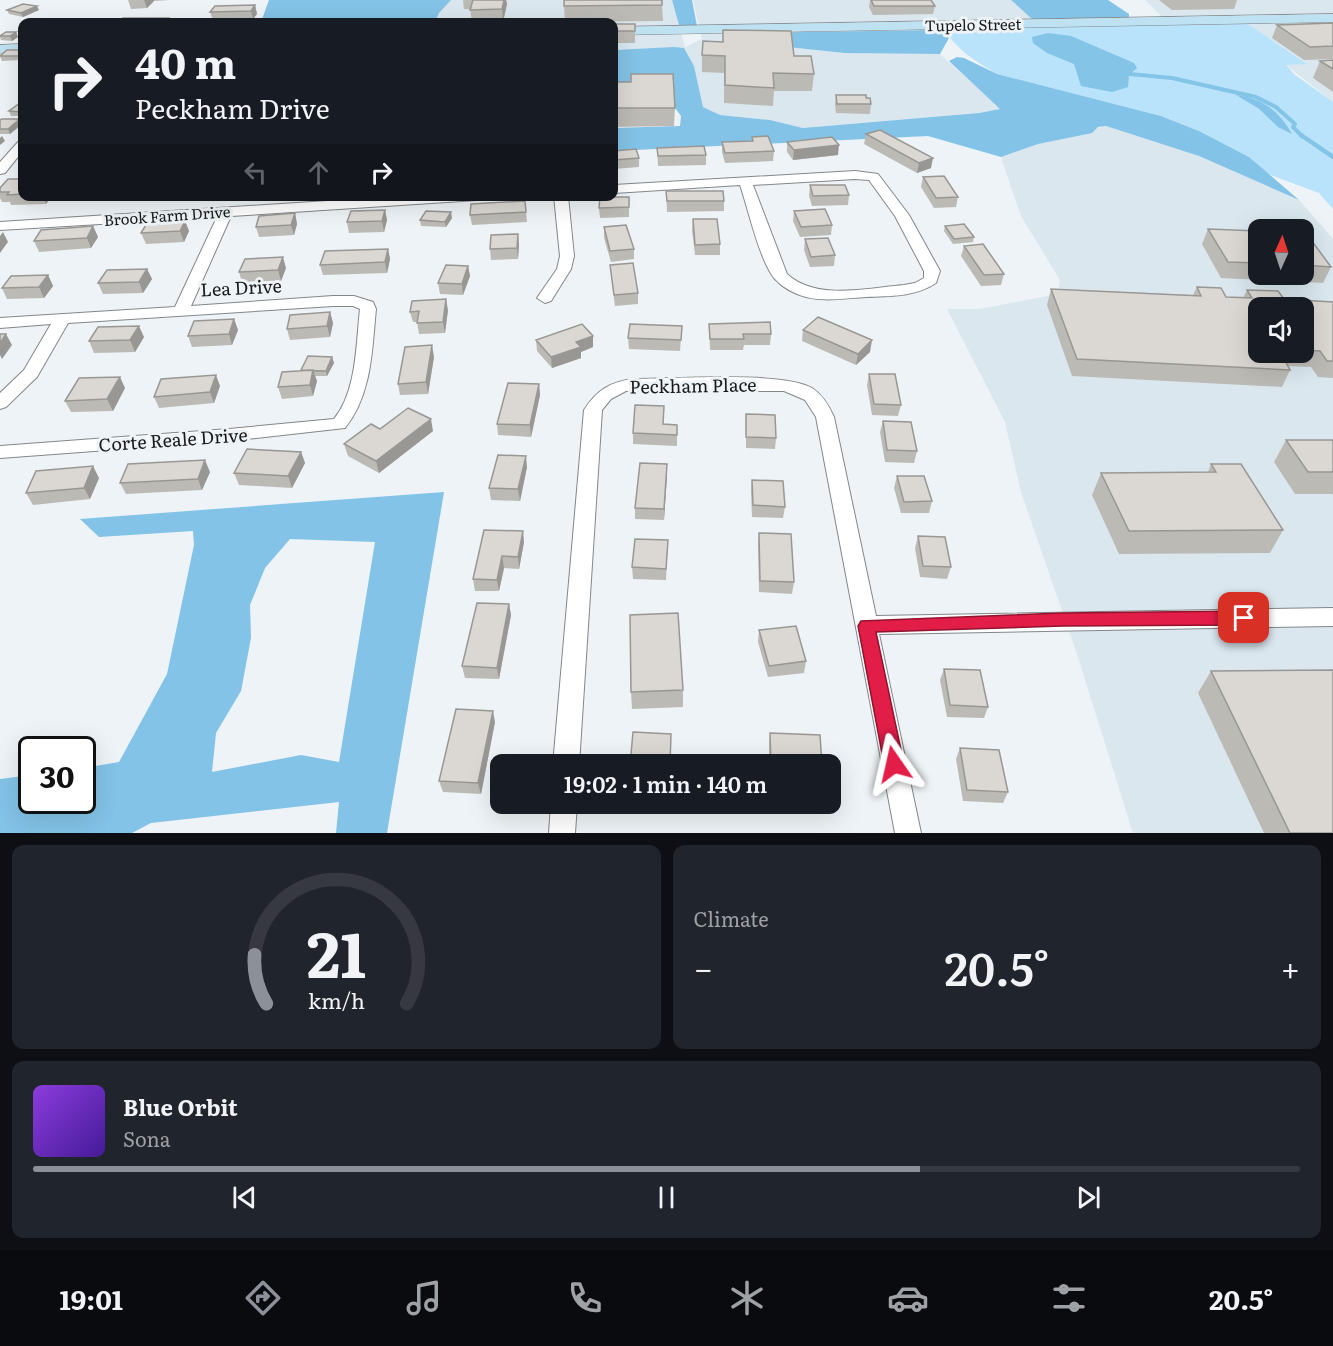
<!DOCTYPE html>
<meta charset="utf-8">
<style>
:root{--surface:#171b24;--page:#20242c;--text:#f1f3f6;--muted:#9ea1a6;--line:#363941;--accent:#8c9099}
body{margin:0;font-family:Literata,serif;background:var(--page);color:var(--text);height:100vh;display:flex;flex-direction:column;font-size:22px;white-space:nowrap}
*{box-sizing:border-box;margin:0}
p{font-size:20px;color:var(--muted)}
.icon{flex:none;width:33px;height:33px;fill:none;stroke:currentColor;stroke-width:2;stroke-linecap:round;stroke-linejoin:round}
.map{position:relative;height:833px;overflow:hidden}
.side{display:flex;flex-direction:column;gap:12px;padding:12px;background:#0d0f14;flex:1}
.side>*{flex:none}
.guide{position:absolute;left:18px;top:18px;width:600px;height:183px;border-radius:12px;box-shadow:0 6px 24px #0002;background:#171b24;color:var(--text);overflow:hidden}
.needle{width:39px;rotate:3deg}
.buttons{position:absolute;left:1248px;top:219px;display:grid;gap:12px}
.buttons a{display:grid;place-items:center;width:66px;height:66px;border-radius:12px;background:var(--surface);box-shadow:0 6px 24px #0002;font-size:30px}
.speed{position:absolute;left:18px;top:736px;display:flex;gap:12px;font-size:30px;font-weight:700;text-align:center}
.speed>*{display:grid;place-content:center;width:78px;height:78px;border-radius:50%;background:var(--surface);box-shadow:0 6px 24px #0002;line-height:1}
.speed .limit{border:3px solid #111;border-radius:9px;background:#fff;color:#111}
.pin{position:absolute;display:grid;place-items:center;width:51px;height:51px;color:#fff;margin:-26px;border-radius:12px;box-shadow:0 3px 9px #0006}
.me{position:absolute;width:66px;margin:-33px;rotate:349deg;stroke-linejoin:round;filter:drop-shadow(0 0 4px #0008)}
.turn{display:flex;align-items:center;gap:21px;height:126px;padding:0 18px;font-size:27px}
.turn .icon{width:78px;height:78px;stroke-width:2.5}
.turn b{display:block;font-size:42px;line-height:51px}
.lanes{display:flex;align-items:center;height:57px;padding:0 18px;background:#0003;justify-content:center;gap:30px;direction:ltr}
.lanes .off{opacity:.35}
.big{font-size:45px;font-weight:600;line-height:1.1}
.side .card{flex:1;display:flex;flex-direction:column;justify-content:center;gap:9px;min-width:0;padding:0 21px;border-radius:12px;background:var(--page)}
.side .dial{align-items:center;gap:0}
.dial svg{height:156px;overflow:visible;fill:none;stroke:var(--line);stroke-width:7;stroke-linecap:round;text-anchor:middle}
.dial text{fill:var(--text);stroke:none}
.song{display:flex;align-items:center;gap:18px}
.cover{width:72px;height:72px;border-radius:9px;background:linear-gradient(135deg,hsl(270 70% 55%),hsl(260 70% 35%))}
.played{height:6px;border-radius:3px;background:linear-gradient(90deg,var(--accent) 70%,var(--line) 70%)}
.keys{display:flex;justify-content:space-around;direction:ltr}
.heat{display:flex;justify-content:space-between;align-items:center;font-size:33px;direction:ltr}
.side .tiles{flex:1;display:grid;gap:12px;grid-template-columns:1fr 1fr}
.card:last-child{grid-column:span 2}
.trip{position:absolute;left:490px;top:754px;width:351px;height:60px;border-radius:12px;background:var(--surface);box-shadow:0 6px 24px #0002;font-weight:600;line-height:60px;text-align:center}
.tab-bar{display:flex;height:96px;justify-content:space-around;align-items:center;background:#090b0e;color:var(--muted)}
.tab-bar .icon{width:42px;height:42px}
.tab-bar .active{color:var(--accent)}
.tab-bar b{font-size:27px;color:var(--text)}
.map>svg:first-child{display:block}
.built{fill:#dae7ef;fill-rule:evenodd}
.green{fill:#b8e3fb}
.forest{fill:#83c3e7;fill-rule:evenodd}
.water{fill:#83c4e7}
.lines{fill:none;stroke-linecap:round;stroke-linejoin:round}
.stream-far1{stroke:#83c4e7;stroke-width:4}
.stream{stroke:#83c4e7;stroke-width:4.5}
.street-casing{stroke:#82878a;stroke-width:2}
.secondary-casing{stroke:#82878a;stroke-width:1}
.street{fill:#fff;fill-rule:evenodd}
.secondary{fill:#bee2f1;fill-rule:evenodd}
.wall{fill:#bcbab5;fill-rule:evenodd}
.shaded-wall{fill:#999794}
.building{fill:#dbd8d3;stroke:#999794;stroke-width:1.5}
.route{fill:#e11d48;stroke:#92132f;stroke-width:1.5}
.labels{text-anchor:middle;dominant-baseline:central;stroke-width:6;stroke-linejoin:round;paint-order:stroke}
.far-street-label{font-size:15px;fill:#181a1b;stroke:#edf3f6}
.street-label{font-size:18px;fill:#181a1b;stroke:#edf3f6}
</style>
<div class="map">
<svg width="1333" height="833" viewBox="0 0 1333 833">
<rect width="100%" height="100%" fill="#edf3f6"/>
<!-- built -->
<path class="built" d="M451 0H672L685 47 702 39 693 0H1011L1032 19 768 25 788 47 844 53 940 54 1001 109 979 113 803 128 770 120 720 115 703 107 694 66 673 47 614 50V22H435L439 13Z
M1145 0H1333V13L1162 17Z
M1333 21V102L1286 65 1306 63 1247 23Z
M1106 126 1199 156 1299 200 1333 239V833H1133L1077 654 1021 492 1005 422 947 309H980L1058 294 1060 280 1021 216 1001 157 1038 144ZM1258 230H1304V274H1258ZM1258 308H1304V352H1258Z"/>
<!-- green -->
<path class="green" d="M1247 23 1307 64 1286 65 1295 75 1333 102V209L1319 193 1268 174 1249 157 1199 131 1161 116 997 74C975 61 957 50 943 28Z"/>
<!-- forest -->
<path class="forest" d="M269 0H451L439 13 435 22H261Z
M672 0H692L697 26 679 25Z
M1011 0H1108L1129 14V18L1032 19Z
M932 30 943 33 949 38 940 54 844 53 788 47 748 33Z
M673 47 684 48 694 66 703 107 720 115 770 120 803 128 979 113 1000 109 949 61 957 57 964 58 997 74 1161 116 1199 131 1249 157 1299 200 1199 156 1106 126 1098 127 1092 133 1038 144 1001 157 928 136 614 151V128L680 126 681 116 664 93 614 87V50Z
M1236 95C1262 98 1279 111 1292 134L1278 127 1258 108Z
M444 492 387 833H336L339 802 151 823 132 833H0V779L31 775 32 801H82L83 768 119 762 167 674 194 545 193 531 99 537 80 519ZM290 539 375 542 339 762 301 755 212 772 216 733 241 691 251 638 250 605 265 568Z"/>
<!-- water -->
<path class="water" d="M1048 33 1071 36 1134 63 1137 68 1129 75 1128 87 1112 92 1081 86 1074 64 1047 53 1033 43 1032 37Z"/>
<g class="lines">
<!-- stream-far1 -->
<path class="stream-far1" d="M1130 74 1172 78 1256 97 1276 107 1295 124 1293 127 1303 137"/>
<!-- stream -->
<path class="stream" d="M1301 135 1333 157"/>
<!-- street casing -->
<g class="street-casing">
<path id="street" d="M22 141V152L5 173 0 174V162L18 142Z
M855 171 878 174 909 215 940 271 936 283C915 297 890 296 866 297 846 298 826 302 806 297 795 294 783 288 775 279 760 262 748 208 740 185L614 193V185ZM855 179 869 180 895 216 924 271V278L915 283 904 285C866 288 817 301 787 274L753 185Z
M405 196H484L478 200 231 216 191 306 333 296H354L373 302 376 309C372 349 372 395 345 428L229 441 0 458V446L229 429 334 419C357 391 356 343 360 309L353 306H333L68 323 37 377 6 407 0 409V393L24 370 51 324 0 328V318L175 307 217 217 0 230V222Z
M554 196H568L574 256 571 269 551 301 545 303 537 298 557 269 560 256Z
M633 379C671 379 783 371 812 388 823 395 829 406 834 417L876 616 1333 608V626L879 634 921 833H895L816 417 805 400 784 391H626L611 399 602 410 579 765H553L584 410C597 390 610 382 633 379Z
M551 804H577L575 833H549Z"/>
</g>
<!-- secondary casing -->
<g class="secondary-casing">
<path id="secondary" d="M1333 14V22L614 35V27Z
M22 44V52L0 53V45Z"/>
</g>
<!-- street -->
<use href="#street" class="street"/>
<!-- secondary -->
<use href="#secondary" class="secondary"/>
</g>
<!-- wall -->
<path class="wall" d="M128 0H170L154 1 147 8 131 9Z
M463 0H506L507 4 503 22H472L470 9H464Z
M870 0H931L935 6 933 14 873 15 869 7Z
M1159 0H1237L1234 9 1172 10Z
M255 5 257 14 253 19 213 20 210 12Z
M662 5 663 21 565 22 564 6Z
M7 10H39L23 17 9 14Z
M1333 23V59L1304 60 1272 38 1277 25Z
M614 24H635V43H614Z
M16 32 18 37 12 41 1 40 0 37V35Z
M22 50 21 60 2 61 0 56Z
M702 55 794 56 814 74 812 91H774L773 106 724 103V73L702 72Z
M1333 60V92L1313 78 1320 61Z
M614 82 675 108 674 126 614 127Z
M836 95 866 98 871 104 870 114 836 113 835 104Z
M22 103V116H11L9 111Z
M0 120 22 124 10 134H0Z
M866 134 931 168 917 173 864 144Z
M752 137 774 151 773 161 725 163 722 152V142L752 141Z
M787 142 838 155 793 160 787 152Z
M657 148 706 155V165L658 166Z
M614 151 639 158V167L614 169Z
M923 177 958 197 956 207 934 208 921 187Z
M22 179V196H52L46 204 11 205 10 202H2L0 198V188Z
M810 185 849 195 848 205 812 206 809 196Z
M666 191 724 201V211L667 212Z
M91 196H126L125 198 92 199Z
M629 197V217L600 218 599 208Z
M525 201 527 222 472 225 470 215Z
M385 210 387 220 384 232 349 233 347 222Z
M794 211 832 225 831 235 800 237 793 221Z
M295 213 297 224 294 235 259 237 256 227Z
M452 218 446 227 421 226 420 220Z
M693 219 720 244V255H695L692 230Z
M185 221 189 231 184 242 146 244 141 233Z
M93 226 98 237 91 248 39 252 34 241Z
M945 226 974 237 973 242 953 244 944 231Z
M604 227 634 249V259L611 262 604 238Z
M1208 229 1258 231V274H1304V233L1331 267 1323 283 1221 278 1202 244Z
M518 234 519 245 518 259 491 260 490 249Z
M805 239 835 255 834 266 810 267 804 250Z
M964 246 1004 274 1001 285 981 286 961 256Z
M388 249 390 259 387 273 323 275 320 265Z
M610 265 638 293V304L615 306 611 275Z
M468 266 470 276 463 295 440 294 438 283Z
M286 268 281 281 242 282 239 272Z
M147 269 152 279 143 293 103 294 98 283Z
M48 275 53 286 44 298 7 299 2 288Z
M1197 287 1226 297 1243 298 1247 290 1284 299 1333 302V378L1318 377 1311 367 1288 366 1290 370 1282 387 1072 376 1047 305 1051 289 1193 295ZM1304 308V352H1258Z
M448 310 445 333 419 334 417 322H413L410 312Z
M330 312 333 323 330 337 290 340 287 329Z
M234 319 238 330 232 345 192 347 188 336Z
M709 324 771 334 770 345H744L743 350H710Z
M682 326 680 351 629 349 628 338Z
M803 330 870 352 856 365 802 341Z
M593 336V347L581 352V358L552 368 537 351 536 340Z
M144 337 135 352 94 353 89 341Z
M332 357 334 363 327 376H315L317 381 313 396 282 399 278 387 301 371Z
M434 357 428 394 400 395 398 384Z
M869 374 901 405 898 416 872 415 867 385Z
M539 384 540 395 531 437 498 435 497 424Z
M220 386 214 403 159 408 154 397Z
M125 388 113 411 71 412 65 401Z
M746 414 776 438 775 449 746 448Z
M883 421 917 451 914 463 885 462 880 432Z
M663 424 677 425V446L633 444V433Z
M380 429 433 431 379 473 348 456 344 444Z
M1286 440H1333V495L1332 494H1295L1274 462Z
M301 452 305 463 292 488 239 485 234 473Z
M667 464 664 520 635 519V508Z
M1211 464 1283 530 1270 553 1119 554 1092 495 1101 473 1208 472Z
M527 467 520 501 491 500 489 488Z
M210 472 202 490 126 494 120 483Z
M897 476 932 501 929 513H901L894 488Z
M99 478 90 499 33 505 26 493Z
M752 480 785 507 783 518 752 517 751 491Z
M484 530 524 542 519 569 504 568 499 591H475L473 579Z
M759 533 794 582 792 594 759 592 758 545Z
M918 536 951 567 947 579 920 577 915 548Z
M668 540 666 580 633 579 632 567Z
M509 604 511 615 499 679 465 678 462 666Z
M759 630 806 661 804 673 768 677 758 642Z
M944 669 988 707 984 718 947 717 940 680Z
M1211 671 1333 833H1264L1198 693Z
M683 690V707L632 709 631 692Z
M495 722 481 794 443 792 439 781Z
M770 733 822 765H769V744Z
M960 748 1008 792 1003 803 963 801 956 759Z"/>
<!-- shaded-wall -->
<path class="shaded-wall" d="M144 0H154V1L147 8Z
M504 0H506L507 4 503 22 502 9Z
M255 5 257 14 253 19 251 11Z
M37 6 39 10 23 17 21 13Z
M168 18 169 22H163Z
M16 32 18 37 12 41 10 36Z
M20 119 22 124 10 134 8 129Z
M2 136 5 141 0 145V138Z
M839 145 838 155 793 160 794 150Z
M933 158 931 168 917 173 919 163Z
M43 196H52L46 204Z
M385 210 387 220 384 232 382 221Z
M451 212 452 218 446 227 445 222Z
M295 213 297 224 294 235 291 225Z
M185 221 189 231 184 242 180 231Z
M93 226 98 237 91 248 87 238Z
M3 232 8 242 0 253V236Z
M518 234 519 245 518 259 517 248Z
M388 249 390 259 387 273 385 262Z
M283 257 286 268 281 281 278 270Z
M468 266 470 276 463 295 462 284Z
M147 269 152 279 143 293 139 282Z
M48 275 53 286 44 298 39 287Z
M446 299 448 310 445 333 443 322Z
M330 312 333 323 330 337 327 326Z
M234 319 238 330 232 345 229 334Z
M139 326 144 337 135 352 130 340Z
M6 334 12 345 2 359 0 355V343Z
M593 336V347L581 352V358L552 368 551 357 576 342Z
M872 340 870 352 856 365 858 354Z
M432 345 434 357 428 394 426 382Z
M332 357 334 363 327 376 326 371Z
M313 370 317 381 313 396 310 385Z
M216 375 220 386 214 403 210 392Z
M120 377 125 388 113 411 107 399Z
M539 384 540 395 531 437 530 425Z
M431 419 433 431 379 473 376 461Z
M301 452 305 463 292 488 288 476Z
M526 456 527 467 520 501 518 489Z
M205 460 210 472 202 490 198 479Z
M667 464V476L664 520V509Z
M93 466 99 478 90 499 84 488Z
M523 531 524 542 519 569 518 557Z
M502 556 504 568 499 591 497 580Z
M509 604 511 615 499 679 497 668Z
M493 711 495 722 481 794 478 783Z"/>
<!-- building -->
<path class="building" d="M473 0H504L502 9 470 10Z
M564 0H662V5L564 6Z
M871 0H931L935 6H874Z
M23 4 37 6 21 13 7 10Z
M255 5 251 11 210 12 215 6Z
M123 18H168L163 22H118Z
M89 20 87 22H52L53 21Z
M1333 23V46L1310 47 1277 25Z
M614 24H635V31H614Z
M723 30 791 31 794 56H811L814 74 773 73 774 88 725 85V56L702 55 703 41 723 42Z
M6 32H16L10 36H0Z
M7 50H22V54L19 56H0Z
M1333 60V69L1320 61Z
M631 74H673L675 108H614V82H631Z
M836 95H866V98H870L871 104H837Z
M20 103H22V112L9 111Z
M2 119H20L8 129H0V120Z
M880 130 933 158 919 163 866 134Z
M768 136 774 151 725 153 722 142 753 141 752 137Z
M832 137 839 145 794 150 787 142Z
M704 146 706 155 658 156 657 148Z
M636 149 639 158 614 160V151Z
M944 176 958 197 936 198 923 177Z
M8 179H22V194L7 195 9 192H0V188Z
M810 185H845L849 195 813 196Z
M666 191H723L724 201H667Z
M600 197H629V207L599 208Z
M525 201 526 212 470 215 471 204Z
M825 209 832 225 801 227 794 211Z
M385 210 382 221 347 222 351 211Z
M426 211 451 212 445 222 420 220Z
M295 213 291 225 256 227 259 216Z
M693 219H717L720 244 695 245Z
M185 221 180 231 141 233 147 223Z
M964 224 974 237 954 239 945 226Z
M626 225 634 249 610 251 604 227Z
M93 226 87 238 34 241 41 230Z
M1208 229 1258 231V263L1228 262Z
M1304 233H1306L1331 267 1304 265Z
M518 234 517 248 490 249 491 235Z
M828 238 835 255 811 257 805 239Z
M983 244 1004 274 984 275 964 246Z
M388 249 385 262 320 265 325 251Z
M283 257 278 270 239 272 245 259Z
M633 263 638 293 614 295 610 265Z
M446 265 468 266 462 284 438 283Z
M147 269 139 282 98 283 107 270Z
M48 275 39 287 2 288 11 276Z
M1197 287 1221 288 1226 297 1252 298 1247 290 1278 291 1284 299 1333 302V361H1327L1320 351 1304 350V308H1258V352H1280L1290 370 1077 359 1051 289 1201 296Z
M446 299 443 322 417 323 419 311 410 312 412 301Z
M330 312 327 326 287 329 290 315Z
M818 317 872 340 858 354 803 330Z
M234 319 229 334 188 336 194 321Z
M770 322 771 334H743L744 339H710L709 324Z
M582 324 593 336 576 342 581 347 551 357 536 340Z
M630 324 682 326 681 340 628 338Z
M139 326 130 340 89 341 98 327Z
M0 334H6L0 343Z
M432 345 426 382 398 384 405 347Z
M308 356 332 357 326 371 301 370Z
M313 370 310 385 278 387 282 372Z
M869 374H895L901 405 874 404Z
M216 375 210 392 154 397 161 379Z
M120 377 107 399 65 401 79 378Z
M508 383 539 384 530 425 497 424Z
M635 405 664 406 663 424 677 425V435L633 433Z
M408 408 431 419 376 461 344 444 371 424 380 429Z
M746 414 775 415 776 438 746 437Z
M883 421 911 422 917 451 887 450Z
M1286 440H1333V472H1308Z
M247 449 301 452 288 476 234 473Z
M498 455 526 456 518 489 489 488Z
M205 460 198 479 120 483 128 464Z
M640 463 667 464 664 509 635 508Z
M1211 464H1241L1283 530 1129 531 1101 473 1216 472Z
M93 466 84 488 26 493 36 471Z
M897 476H924L932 501 904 502Z
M752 480 783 481 785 507 753 505Z
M484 530 523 531 518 557 502 556 497 580 473 579Z
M759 533 791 534 794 582 760 581Z
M918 536 945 537 951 567 923 566Z
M635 539 668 540 666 569 632 567Z
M477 603 509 604 497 668 462 666Z
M678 613 683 690 631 692 630 615Z
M796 626 806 661 769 666 759 630Z
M944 669 980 670 988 707 950 705Z
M1333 670V833H1290L1211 671Z
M456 709 493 711 478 783 439 781Z
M633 732 671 734 670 765H630Z
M770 733 820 735 822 765H771Z
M960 748 999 750 1008 792 967 790Z"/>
<!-- route -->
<path class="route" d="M1244 611 1250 613 1253 618 1250 623 1244 625 1063 626 876 632 904 764 901 770 894 773 887 770 884 764 858 626 861 621 1063 613Z"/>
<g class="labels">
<!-- far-street labels -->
<g class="far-street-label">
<text transform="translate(973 24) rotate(-1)">Tupelo Street</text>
<text transform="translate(167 215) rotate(-4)">Brook Farm Drive</text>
</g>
<!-- street labels -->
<g class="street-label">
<text transform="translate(241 287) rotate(-3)">Lea Drive</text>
<text transform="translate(693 385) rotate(-1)">Peckham Place</text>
<text transform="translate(173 439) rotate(-4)">Corte Reale Drive</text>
</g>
</g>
</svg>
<div class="buttons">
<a><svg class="needle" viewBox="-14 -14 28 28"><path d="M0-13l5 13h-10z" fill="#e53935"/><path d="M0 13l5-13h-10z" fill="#9ea1a6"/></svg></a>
<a><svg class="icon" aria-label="sound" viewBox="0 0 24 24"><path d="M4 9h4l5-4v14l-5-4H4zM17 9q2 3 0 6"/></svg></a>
</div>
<div class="speed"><div class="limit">30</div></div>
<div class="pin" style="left:1244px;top:618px;background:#d93025"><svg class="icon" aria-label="arrive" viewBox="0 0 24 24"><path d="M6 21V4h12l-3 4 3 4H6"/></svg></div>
<svg class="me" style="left:894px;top:764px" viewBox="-20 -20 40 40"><path d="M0-17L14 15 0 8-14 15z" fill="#e11d48" stroke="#fff" stroke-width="4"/></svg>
<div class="trip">19:02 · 1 min · 140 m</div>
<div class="guide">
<div class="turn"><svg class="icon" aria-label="right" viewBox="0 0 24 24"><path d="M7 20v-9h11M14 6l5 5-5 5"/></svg><div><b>40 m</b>Peckham Drive</div></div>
<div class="lanes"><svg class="icon off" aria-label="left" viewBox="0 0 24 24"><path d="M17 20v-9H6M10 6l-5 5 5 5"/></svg><svg class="icon off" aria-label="ahead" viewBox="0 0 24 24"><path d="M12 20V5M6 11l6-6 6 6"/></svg><svg class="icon" aria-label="right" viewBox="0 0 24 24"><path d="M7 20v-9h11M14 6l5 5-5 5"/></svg></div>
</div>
</div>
<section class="side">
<div class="tiles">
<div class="card dial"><svg viewBox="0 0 100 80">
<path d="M14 69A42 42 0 1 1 86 69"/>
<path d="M14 69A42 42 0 0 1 8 44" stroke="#8c9099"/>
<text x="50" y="56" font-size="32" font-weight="700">21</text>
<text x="50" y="72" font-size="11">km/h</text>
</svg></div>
<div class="card"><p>Climate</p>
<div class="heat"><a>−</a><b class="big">20.5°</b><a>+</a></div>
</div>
<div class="card">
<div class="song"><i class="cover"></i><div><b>Blue Orbit</b><p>Sona</p></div></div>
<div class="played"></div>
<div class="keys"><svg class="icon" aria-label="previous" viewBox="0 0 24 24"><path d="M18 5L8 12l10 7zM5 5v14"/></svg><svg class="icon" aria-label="pause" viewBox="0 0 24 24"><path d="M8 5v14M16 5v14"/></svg><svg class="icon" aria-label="next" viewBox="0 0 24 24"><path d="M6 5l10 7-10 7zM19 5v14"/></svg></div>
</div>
</div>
</section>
<nav class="tab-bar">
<b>19:01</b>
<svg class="icon active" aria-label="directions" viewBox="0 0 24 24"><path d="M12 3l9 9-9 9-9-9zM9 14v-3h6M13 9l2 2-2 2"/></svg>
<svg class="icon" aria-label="music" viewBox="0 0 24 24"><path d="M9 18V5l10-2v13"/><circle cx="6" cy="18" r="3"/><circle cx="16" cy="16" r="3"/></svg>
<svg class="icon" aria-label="phone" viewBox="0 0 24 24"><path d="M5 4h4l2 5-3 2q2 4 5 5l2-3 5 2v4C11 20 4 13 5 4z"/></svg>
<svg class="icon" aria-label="climate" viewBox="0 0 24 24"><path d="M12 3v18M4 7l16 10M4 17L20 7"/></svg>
<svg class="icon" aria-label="car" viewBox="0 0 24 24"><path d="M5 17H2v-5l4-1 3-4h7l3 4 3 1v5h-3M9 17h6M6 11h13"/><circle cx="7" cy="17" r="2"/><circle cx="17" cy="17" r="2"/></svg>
<svg class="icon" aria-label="filters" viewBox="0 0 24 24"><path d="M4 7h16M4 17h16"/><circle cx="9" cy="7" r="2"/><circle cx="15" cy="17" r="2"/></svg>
<b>20.5°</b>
</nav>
